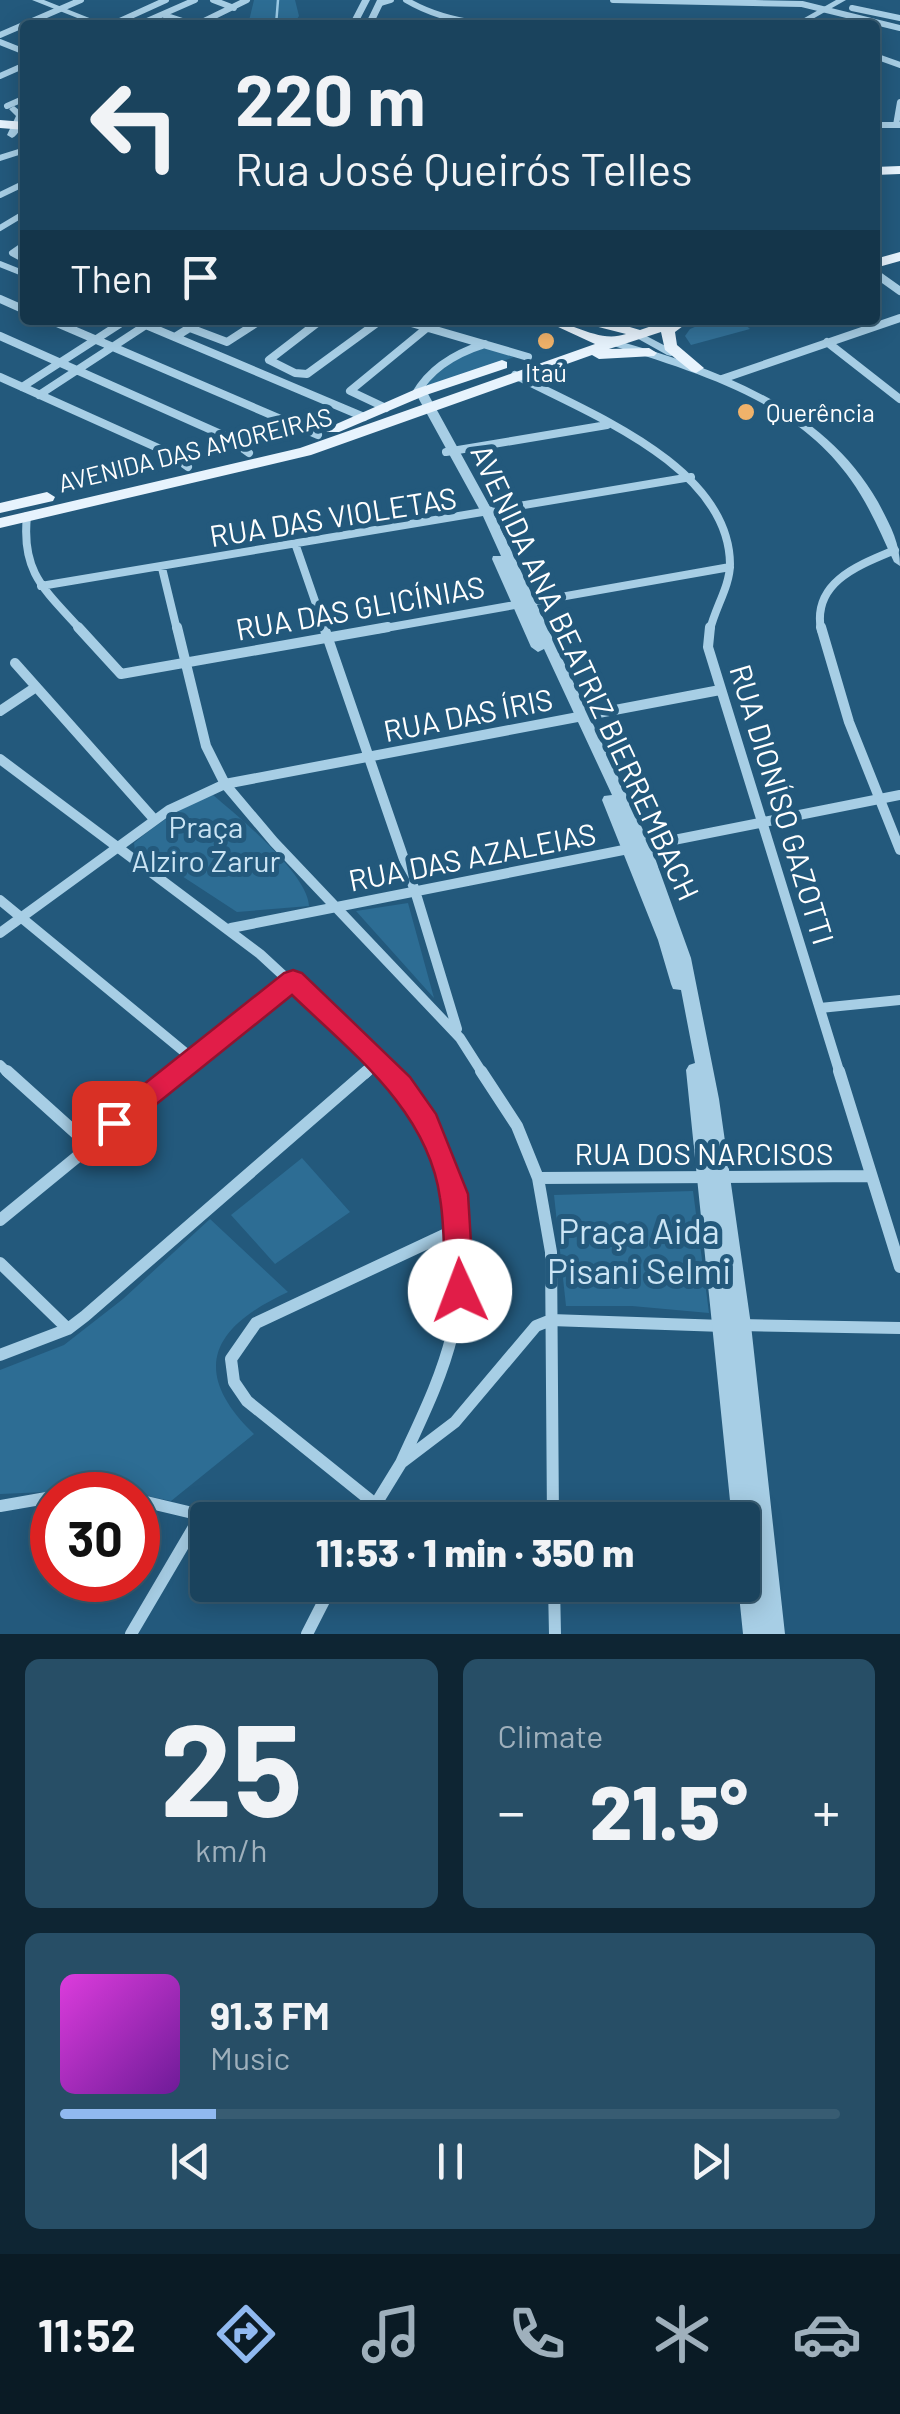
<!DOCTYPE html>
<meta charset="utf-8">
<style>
:root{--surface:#1a435d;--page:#274e66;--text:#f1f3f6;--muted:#9fb0bc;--line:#385c72;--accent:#90b9f0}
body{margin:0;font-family:Barlow,sans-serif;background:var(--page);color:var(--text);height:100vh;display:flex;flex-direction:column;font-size:38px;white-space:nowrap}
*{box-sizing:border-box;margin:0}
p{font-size:32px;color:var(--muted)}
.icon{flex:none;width:55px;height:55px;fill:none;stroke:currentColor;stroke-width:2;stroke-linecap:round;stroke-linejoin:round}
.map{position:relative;height:1634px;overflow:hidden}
.panel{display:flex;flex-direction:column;gap:25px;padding:25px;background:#0e2533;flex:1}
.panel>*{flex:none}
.banner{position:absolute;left:20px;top:20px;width:860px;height:305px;border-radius:10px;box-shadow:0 5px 25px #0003,0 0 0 2px var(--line);background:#1a435d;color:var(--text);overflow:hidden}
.speed{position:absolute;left:30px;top:1472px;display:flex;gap:20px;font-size:50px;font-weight:700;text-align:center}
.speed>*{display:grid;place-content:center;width:130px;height:130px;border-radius:50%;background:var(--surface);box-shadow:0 5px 25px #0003,0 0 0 2px var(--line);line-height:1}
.speed .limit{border:15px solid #d22;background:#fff;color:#111}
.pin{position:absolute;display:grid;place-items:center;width:85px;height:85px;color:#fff;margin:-42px;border-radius:20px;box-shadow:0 5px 15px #0006}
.me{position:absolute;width:110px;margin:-55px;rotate:358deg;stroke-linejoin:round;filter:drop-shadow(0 0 8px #0008)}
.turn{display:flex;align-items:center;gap:35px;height:210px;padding:0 50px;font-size:45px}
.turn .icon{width:130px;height:130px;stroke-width:2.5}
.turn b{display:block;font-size:70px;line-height:85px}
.then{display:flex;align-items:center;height:95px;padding:0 50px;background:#0003;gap:20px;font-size:38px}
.big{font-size:75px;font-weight:800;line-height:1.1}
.panel .widget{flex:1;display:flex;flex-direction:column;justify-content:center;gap:15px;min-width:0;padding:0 35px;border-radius:15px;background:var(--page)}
.panel .dial{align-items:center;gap:0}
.dial b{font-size:130px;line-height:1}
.song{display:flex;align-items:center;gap:30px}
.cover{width:120px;height:120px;border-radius:15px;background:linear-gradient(135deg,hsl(300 70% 55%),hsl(280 70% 35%))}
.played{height:10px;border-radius:5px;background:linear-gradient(90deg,var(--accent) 20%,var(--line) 20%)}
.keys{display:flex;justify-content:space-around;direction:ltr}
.heat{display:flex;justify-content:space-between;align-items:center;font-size:55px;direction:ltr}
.panel .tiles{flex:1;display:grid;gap:25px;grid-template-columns:1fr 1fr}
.widget:last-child{grid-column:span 2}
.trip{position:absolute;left:190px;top:1502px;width:570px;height:100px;border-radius:10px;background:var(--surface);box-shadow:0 5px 25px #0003,0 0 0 2px var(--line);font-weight:800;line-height:100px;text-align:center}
.dock{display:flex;height:160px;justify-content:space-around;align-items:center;background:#0a1b25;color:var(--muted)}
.dock .icon{width:70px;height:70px}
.dock .on{color:var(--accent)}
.dock b{font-size:45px;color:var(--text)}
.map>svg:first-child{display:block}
.green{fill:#2d6d94}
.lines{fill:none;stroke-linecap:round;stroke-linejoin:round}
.stream{stroke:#9bcbe6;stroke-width:2.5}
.building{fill:#337299}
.minor-far3{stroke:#a7cee5;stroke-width:6}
.minor-far2{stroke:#a7cee5;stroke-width:8}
.minor-far1{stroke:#a7cee5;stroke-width:10}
.minor{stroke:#a7cee5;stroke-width:12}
.tertiary{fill:#a7cee5;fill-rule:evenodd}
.primary{fill:#e7f3fd;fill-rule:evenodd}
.route{fill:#e11d48;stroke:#92132f;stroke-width:2.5}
.poi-dot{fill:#f0b26a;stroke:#23597c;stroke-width:4}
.labels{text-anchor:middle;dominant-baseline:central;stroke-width:10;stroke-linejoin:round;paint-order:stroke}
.far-poi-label{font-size:25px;fill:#fff;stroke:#23597c}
.far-street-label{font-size:25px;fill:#fff;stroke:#23597c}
.street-label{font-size:30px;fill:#fff;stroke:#23597c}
.park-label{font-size:30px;fill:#cae4f4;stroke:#23597c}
.near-park-label{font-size:35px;fill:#cae4f4;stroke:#23597c}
</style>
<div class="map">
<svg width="900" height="1634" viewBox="0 0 900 1634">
<rect width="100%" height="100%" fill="#23597c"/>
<!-- green -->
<path class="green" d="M254 0H295L299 16 293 25H248Z
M485 348 514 357 431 388 423 385 462 354Z
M213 795C238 816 308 874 309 906L237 912 165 865 135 851 134 843C158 823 184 805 213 795Z
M408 903 434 998 356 911Z
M302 1158 350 1212 275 1264 231 1215Z
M693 1191 709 1313 632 1306H566L554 1195Z
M210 1219 288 1292C212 1327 189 1371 254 1434L171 1501 114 1489 0 1494V1370L64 1345 123 1299Z"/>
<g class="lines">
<!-- stream -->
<path class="stream" d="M276 25 278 0"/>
</g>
<!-- building -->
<path class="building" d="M711 320H740L750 329 691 345 685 336 690 329Z"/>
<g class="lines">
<!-- minor-far3 -->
<path class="minor-far3" d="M213 0 234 8
M406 0C462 33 525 25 588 25
M613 0 802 4 900 28
M381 3 391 0
M852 8 900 18
M164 15 195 25
M111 25 166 0
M138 25 195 0
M196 25 247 0
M0 35 81 0
M0 42 25 52
M875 56 900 65
M0 76 25 65
M7 106 25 98
M875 125H900
M896 125 900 102
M0 158 25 150
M0 195 25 183
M0 228 25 213
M25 244 12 253 25 260
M0 264 25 274
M875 273 883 279"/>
<!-- minor-far2 -->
<path class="minor-far2" d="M879 276 900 291
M0 299 25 310
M50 320 318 435
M134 320 364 417
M321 320 269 360 295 373 307 374 381 320
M401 320 528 357
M190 328 227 342 261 320
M0 336 225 436 249 453
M175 337 202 320
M827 342 900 399
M515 375C588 413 729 466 730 564 730 586 715 608 710 630
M0 377 167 452 188 467
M722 379 900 318
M22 387 126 320
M39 395 146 325
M415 395C430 368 456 353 485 344
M386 408 350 391 428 327
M446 452 607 425
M27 516C21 573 45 590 81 630
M296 546 325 630
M162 568 177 630
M41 586 691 477
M374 630 730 567
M821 630C812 582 859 565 895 550"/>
<!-- minor-far1 -->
<path class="minor-far1" d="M78 627 121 674 388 627
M177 627 206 746 225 784 274 842 460 1038 483 1074
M324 627 416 894 457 1029
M710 627 708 647 840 1074
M821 627 849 722 900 850
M15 663 153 818
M0 711 36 687
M0 759 260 954 390 1074
M0 900 193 1059
M231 928 900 795
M0 933 169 810 225 784 720 690
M820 1008 900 1000
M0 1065 9 1074
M179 1074 293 980
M365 1074 379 1061"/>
<!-- minor -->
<path class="minor" d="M7 1071 88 1144
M388 1071C453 1141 476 1243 452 1335 441 1380 420 1421 401 1463
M481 1071 517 1126 538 1178 551 1252 553 1520
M839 1071 900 1267
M538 1178 870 1176
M0 1220 182 1071
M0 1263 68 1329
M740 1325 900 1328
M0 1355 68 1329 85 1316 367 1071
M67 1495H117
M138 1500 222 1520
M375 1504 247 1401 234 1382 231 1359 256 1323 457 1229
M0 1506 52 1497
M366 1520 401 1463 455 1422 536 1326 551 1320 723 1326
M554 1585 555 1634
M131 1634 201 1515
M307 1634 332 1585"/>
<!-- tertiary -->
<path class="tertiary" d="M32 0H44L107 25H95Z
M362 0H370L357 25H349Z
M377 0H385L373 25H365Z
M836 0H846L802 25H792Z
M14 106 24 114C25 121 19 135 12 138L7 135 16 116 9 109Z
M637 331 675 351 677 353 671 356 667 355 633 336 631 334Z
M611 339C713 367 823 405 878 502 889 523 900 542 900 566L894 562C881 534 869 505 851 480 795 400 695 372 607 344V340Z
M421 389 427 392 494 514 651 847 691 958 719 1099 751 1325 785 1634H743L738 1585H742V1520H732L686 1070 689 1065 695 1063 681 990 673 989 671 984 658 940 602 800 604 796 612 795 544 649 538 652 531 647 492 559 493 556H501L482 514 415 392Z"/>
<!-- primary -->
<path class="primary" d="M0 120 25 122V130L0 128Z
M900 166V174L875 175V167Z
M900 252V261L875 268V259Z
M543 320C572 320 597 344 626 334L571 320H606L640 330 669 320H691L675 332 677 345 704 368 696 373 691 371 665 350 661 332 609 349 649 348 657 353 654 356 599 359 592 355 311 455 0 528V518L300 448 595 344Z
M502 360 507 362V368L426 395 339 432H327L325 429 416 389Z
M47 492 55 497 53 501 0 513V503Z"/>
</g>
<!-- route -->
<path class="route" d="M293 970 302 973 410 1077 436 1114 468 1194 474 1291 470 1300 460 1304 450 1300 445 1291C444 1260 445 1228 440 1198 428 1110 351 1052 292 995L123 1131 114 1135 105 1131 101 1123 105 1115 284 973Z"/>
<!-- markers -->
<g class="poi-dot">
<circle cx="546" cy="341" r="10"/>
<circle cx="746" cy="412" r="10"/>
</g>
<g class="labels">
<!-- far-poi labels -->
<g class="far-poi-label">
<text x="546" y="372">Itaú</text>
<text x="766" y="412" text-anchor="start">Querência</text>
</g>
<!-- far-street labels -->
<g class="far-street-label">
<text transform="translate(195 449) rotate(-14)">AVENIDA DAS AMOREIRAS</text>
</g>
<!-- street labels -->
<g class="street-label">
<text transform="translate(333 516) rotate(-9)">RUA DAS VIOLETAS</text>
<text transform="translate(360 607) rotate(-10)">RUA DAS GLICÍNIAS</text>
<text transform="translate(586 672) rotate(65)">AVENIDA ANA BEATRIZ BIERREMBACH</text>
<text transform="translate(468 714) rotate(-11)">RUA DAS ÍRIS</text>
<text transform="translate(783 804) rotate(73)">RUA DIONÍSO GAZOTTI</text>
<text transform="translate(472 856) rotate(-11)">RUA DAS AZALEIAS</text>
<text x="704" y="1153">RUA DOS NARCISOS</text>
</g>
<!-- park labels -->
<g class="park-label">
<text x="206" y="826">Praça<tspan x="206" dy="34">Alziro Zarur</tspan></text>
</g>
<!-- near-park labels -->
<g class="near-park-label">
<text x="639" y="1230">Praça Aida<tspan x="639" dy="40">Pisani Selmi</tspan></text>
</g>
</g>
</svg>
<div class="speed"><div class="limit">30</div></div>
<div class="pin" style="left:114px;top:1123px;background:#d93025"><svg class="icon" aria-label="arrive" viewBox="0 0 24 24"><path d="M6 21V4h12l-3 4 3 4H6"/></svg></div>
<svg class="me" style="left:460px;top:1291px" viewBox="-20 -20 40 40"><circle r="19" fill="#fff"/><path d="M0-13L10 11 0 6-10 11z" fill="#e11d48"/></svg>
<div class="trip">11:53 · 1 min · 350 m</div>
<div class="banner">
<div class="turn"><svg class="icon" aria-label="left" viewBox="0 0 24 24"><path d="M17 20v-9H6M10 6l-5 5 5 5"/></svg><div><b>220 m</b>Rua José Queirós Telles</div></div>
<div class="then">Then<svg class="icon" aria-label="arrive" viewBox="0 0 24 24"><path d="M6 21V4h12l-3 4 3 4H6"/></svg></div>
</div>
</div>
<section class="panel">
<div class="tiles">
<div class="widget dial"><b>25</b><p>km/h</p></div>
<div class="widget"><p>Climate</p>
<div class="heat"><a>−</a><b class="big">21.5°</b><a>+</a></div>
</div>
<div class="widget">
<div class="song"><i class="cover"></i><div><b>91.3 FM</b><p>Music</p></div></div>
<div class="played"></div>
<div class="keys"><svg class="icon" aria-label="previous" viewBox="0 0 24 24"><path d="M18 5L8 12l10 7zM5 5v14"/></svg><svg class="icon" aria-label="pause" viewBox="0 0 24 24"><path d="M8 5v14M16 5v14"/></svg><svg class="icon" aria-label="next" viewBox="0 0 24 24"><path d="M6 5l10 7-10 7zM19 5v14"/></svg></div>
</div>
</div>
</section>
<nav class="dock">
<b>11:52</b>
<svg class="icon on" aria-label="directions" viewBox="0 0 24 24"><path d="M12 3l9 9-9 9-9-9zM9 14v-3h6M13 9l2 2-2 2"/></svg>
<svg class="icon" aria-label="music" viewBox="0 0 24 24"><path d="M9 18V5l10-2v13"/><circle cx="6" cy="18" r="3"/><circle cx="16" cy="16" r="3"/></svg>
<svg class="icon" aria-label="phone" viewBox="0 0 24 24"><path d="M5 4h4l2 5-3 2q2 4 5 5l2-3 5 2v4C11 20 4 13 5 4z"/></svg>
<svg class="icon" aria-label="climate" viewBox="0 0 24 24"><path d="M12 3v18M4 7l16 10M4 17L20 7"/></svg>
<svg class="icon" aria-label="car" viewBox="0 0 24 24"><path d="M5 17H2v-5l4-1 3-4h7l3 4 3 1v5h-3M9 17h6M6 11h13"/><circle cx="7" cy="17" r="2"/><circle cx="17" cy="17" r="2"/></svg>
</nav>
